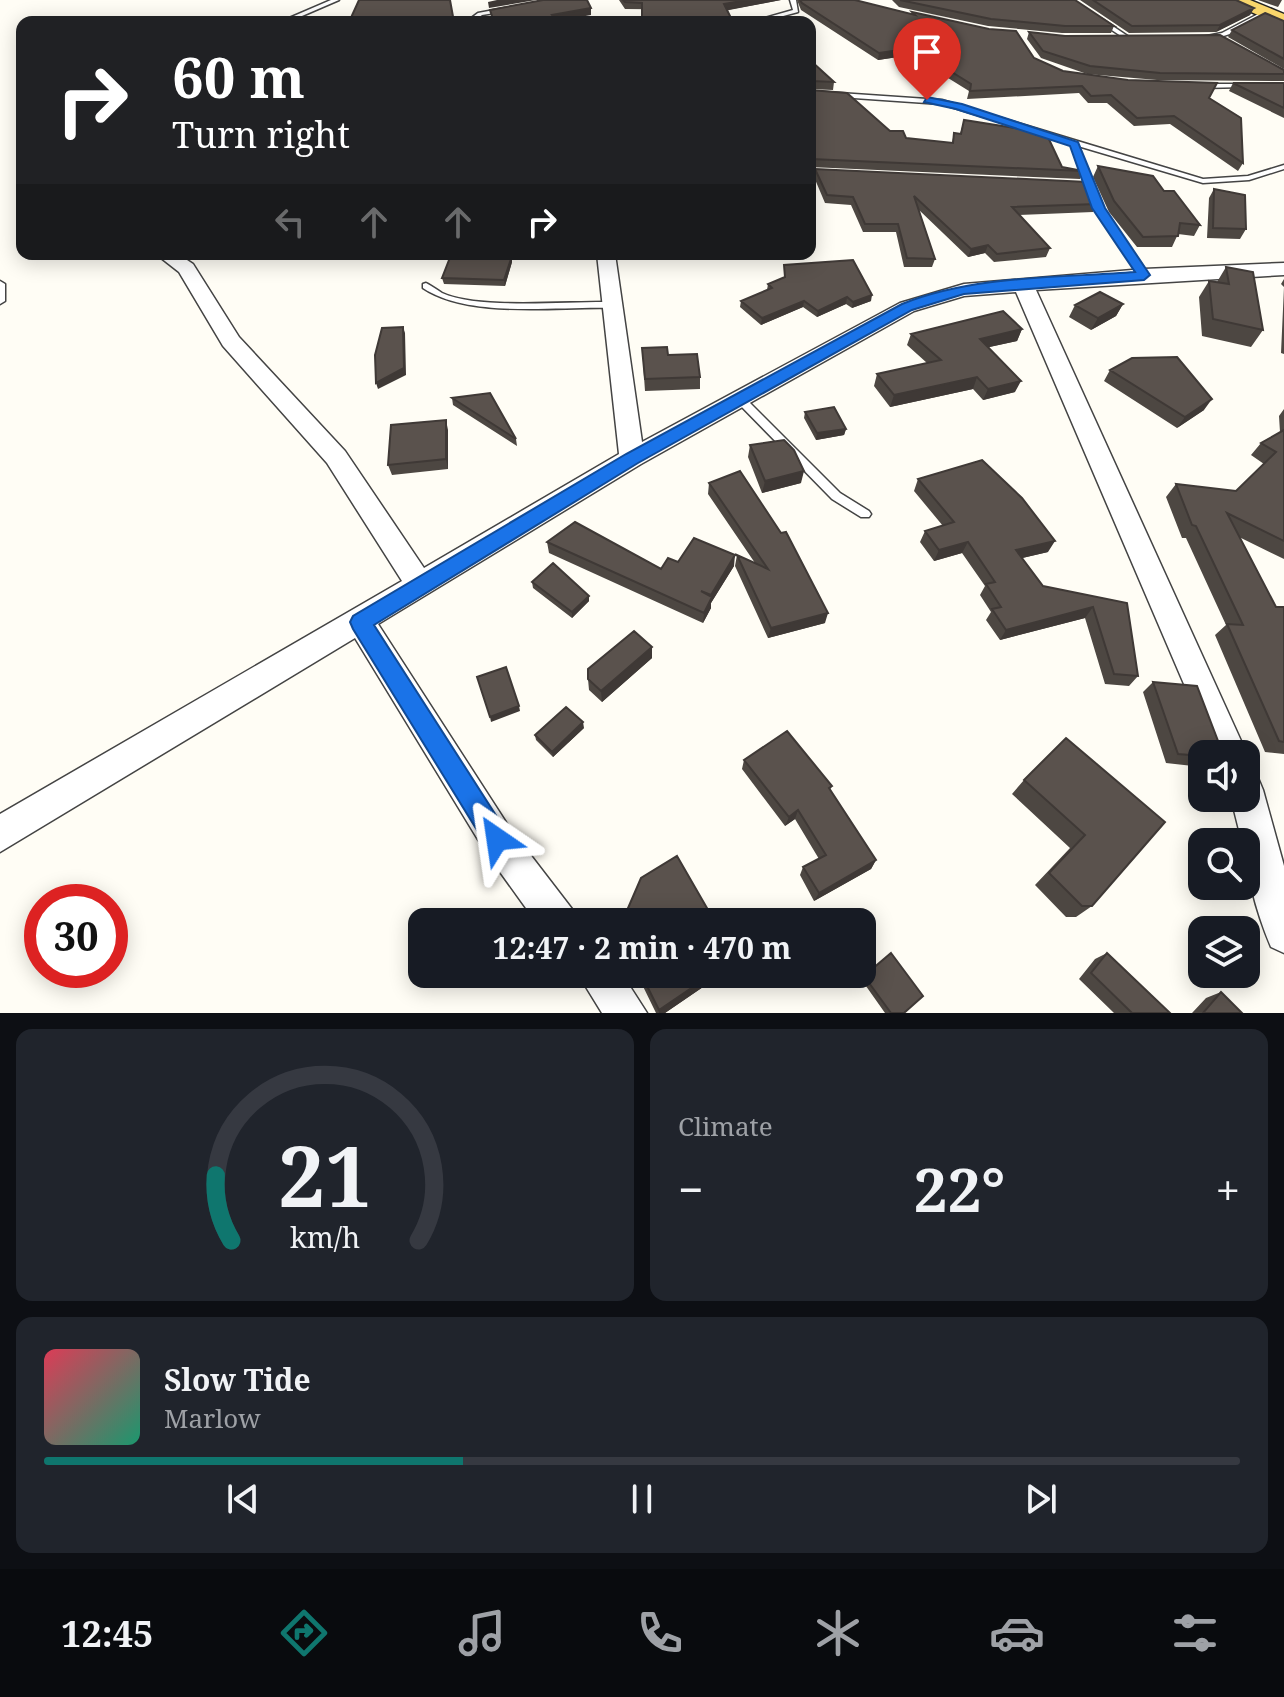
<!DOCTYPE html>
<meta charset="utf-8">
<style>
:root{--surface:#171b24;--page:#20242c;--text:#f1f3f6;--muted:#9ea1a6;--line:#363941;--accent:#0f766e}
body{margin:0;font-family:"Noto Serif",serif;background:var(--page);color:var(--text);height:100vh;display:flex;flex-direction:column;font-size:30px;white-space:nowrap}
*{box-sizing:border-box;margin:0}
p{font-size:26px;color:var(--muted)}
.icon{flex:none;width:44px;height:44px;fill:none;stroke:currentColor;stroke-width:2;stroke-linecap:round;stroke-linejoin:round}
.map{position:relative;height:1013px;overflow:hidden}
.drawer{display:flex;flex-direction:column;gap:16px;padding:16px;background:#0d0f14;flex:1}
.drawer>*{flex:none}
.banner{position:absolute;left:16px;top:16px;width:800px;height:244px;border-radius:16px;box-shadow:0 4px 20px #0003;background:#202124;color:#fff;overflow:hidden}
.tools{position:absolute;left:1188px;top:740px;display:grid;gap:16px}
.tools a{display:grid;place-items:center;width:72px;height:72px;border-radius:16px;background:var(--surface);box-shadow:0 4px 20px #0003;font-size:40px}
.speed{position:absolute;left:24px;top:884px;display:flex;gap:16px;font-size:40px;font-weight:700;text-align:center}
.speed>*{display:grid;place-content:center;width:104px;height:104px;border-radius:50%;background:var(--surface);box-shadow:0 4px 20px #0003;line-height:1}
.speed .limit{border:12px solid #d22;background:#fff;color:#111}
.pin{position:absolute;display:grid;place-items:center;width:68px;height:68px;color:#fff;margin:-82px -34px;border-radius:50% 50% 50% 0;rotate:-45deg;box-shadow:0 0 8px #0007}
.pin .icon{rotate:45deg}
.me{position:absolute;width:88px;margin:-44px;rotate:328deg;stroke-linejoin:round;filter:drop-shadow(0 0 6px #0008)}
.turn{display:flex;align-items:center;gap:28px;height:168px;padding:0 24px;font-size:36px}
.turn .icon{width:104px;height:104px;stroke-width:2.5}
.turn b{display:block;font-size:56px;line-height:68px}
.lanes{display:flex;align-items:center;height:76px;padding:0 24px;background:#0003;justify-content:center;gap:40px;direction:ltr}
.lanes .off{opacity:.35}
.big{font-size:60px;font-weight:700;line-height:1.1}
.drawer .widget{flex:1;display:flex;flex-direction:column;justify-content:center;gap:12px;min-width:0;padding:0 28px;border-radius:16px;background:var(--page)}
.drawer .dial{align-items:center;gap:0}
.dial svg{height:208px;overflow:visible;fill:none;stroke:var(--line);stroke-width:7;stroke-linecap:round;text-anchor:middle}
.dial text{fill:var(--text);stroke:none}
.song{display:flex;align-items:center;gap:24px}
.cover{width:96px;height:96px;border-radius:12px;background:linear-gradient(135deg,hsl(350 70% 55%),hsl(160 70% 35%))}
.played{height:8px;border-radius:4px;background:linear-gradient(90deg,var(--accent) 35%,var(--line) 35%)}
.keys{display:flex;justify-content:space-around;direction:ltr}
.heat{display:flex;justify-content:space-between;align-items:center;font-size:44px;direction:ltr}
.drawer .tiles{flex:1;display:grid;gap:16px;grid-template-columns:1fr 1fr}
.widget:last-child{grid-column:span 2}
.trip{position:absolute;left:408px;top:908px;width:468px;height:80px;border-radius:16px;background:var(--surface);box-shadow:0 4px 20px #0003;font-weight:700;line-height:80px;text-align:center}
.dock{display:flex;height:128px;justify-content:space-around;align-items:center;background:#090b0e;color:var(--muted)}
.dock .icon{width:56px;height:56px}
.dock .current{color:var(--accent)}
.dock b{font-size:36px;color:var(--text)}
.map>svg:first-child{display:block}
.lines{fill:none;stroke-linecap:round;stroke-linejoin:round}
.lane-casing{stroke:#444;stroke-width:3}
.street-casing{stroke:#444;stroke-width:3}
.primary-casing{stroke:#222;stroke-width:3}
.lane{fill:#fff;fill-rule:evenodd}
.street{fill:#fff;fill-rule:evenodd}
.primary{fill:#f9d66b;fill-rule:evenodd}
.wall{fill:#4d4742}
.shaded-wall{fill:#3f3936}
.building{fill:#5a524d;stroke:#3f3936;stroke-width:2}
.route{fill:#1a73e8;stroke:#114b97;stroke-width:2}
</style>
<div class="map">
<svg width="1284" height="1013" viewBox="0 0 1284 1013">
<rect width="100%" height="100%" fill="#fffdf5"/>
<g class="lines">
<!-- lane casing -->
<g class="lane-casing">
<path id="lane" d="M331 0H339L288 22H280Z
M790 0H796L798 12 761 22H751L793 10Z
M505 8 507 11 482 15 473 22H466L478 13Z
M1262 12 1267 13C1249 25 1224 42 1202 37L1222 33Z
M1098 19H1102L1129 37 1124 38 1098 21Z
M1245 84 1247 85V87L1200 88 1197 86 1200 84Z
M810 91 942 100 1203 179 1248 176 1284 165V169L1249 180 1203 183 1078 146 1102 208 1149 275 1144 278 1141 277 1094 208 1071 143 941 104 810 95Z
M0 281 5 284V301L0 304Z
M426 283C432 286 437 290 442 293 479 310 569 301 612 302L617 305 612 308C557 306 469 319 423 288V284Z
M739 394 743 396 840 493 869 511 871 514 869 517H861L832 499 735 400 734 398 735 396Z"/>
</g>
<!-- street casing -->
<g class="street-casing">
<path id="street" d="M156 254H178L193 264 239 337 345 451 424 568 619 454 597 254H615L642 442 900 303 964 284 1144 269 1284 263V275L1036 290 1242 743 1246 754V755L1214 754 1016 292 964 296 914 311 641 464 378 624 509 827 572 909 578 922H536L485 851 355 638 0 852V814L402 581 327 463 223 346 179 272Z
M1246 773 1258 778 1263 790 1284 866V953L1271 947C1258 916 1246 876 1246 842H1242L1231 798H1246Z
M578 974H622L647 1013H602Z"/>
</g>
<!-- primary casing -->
<g class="primary-casing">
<path id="primary" d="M1225 0H1250L1284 14V27Z"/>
</g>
<!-- lane -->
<use href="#lane" class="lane"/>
<!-- street -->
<use href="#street" class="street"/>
<!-- primary -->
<use href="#primary" class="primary"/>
</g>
<!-- wall -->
<path class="wall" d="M619 0H781L727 10 625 9Z
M797 0H855L912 14V12L1034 58 1063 71 1209 98 1243 163 1238 171 1170 124 1134 126 1107 103H1088L1079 93 967 99 969 91 911 55 878 60 801 10Z
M892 0H1075L1114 26 1111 33H1062L988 26 899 7Z
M1080 0H1236L1254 8 1250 15 1216 32 1129 33Z
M1258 0H1282L1278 7Z
M1284 21V69L1228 37 1232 30Z
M1029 32 1284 70V81L1157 80 1087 74 1041 58 1027 39Z
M810 61 834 82 833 90 810 89Z
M1233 83H1284V118L1229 91Z
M810 90 890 131 906 138 952 143 954 133 960 134 964 120 1036 135 1062 167 1083 171 1080 179 810 167Z
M1098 166 1164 191 1200 225 1194 236 1178 234 1172 247H1137L1109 212 1093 177Z
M815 169 1097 204 1093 212 1019 215 1050 248 1046 257 994 262 985 253 968 257 919 210 935 259 932 267H904L896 232H863L851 205 825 203 814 177Z
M1214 189 1246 229 1240 239 1207 238 1209 198Z
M512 256V262L505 286 444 284 442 278Z
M784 265 871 301 852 308 846 304 817 317 803 307 761 325 740 307 741 301 767 290 768 284 784 278Z
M1226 267 1263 330 1251 347 1202 336 1199 297 1209 281 1217 282Z
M1284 279V354L1281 353 1284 287 1281 284Z
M1123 304 1116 316 1091 330 1069 317 1075 305Z
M1022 329 1017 341 989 347 1015 392 983 400 973 389 890 407 874 386 877 374 927 363 907 345 911 334Z
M642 348 700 377V389L645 391Z
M1110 370 1204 410 1177 428 1104 381Z
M452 398 516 439 517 446 453 405Z
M1284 409V559L1239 537 1276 607H1284V754L1265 752 1215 635 1226 625 1186 538H1182L1166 497 1176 484 1236 491 1264 464 1251 455 1261 443 1280 432 1279 416Z
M805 412 846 429 844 435 816 440 804 418Z
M448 430V469L392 475 388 465Z
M750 445 801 483 762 493 748 457Z
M918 479 1048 552 1022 558 1043 586 1127 603 1138 676 1129 686 1105 684 1085 618 1000 640 986 620 991 612 980 595 985 586 962 553 934 561 920 542 925 531 943 526 914 491Z
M709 483 825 623 768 638 735 566 737 555 755 563 708 494Z
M547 542 661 569 678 562 734 566 711 603V608L703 623 549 553Z
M532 582 589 601 572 618 533 588Z
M652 647V658L602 702 589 690 588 679Z
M1153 682 1202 754V767L1166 763 1143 692Z
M584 728 553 757 536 740 535 735Z
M744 760 832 786 830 790 876 860 871 869 814 901 800 875 803 867 819 859 795 819 785 826 742 769Z
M1024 780 1165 822 1092 906 1076 917H1066L1035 885 1070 848 1012 794Z
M891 953 904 1013H885L861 979Z
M1107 953 1170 1013H1114L1079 979 1095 959Z
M637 974H722L665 1013H656Z
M1221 992 1242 1013H1192L1206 998Z"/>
<!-- shaded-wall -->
<path class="shaded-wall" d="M497 0H536L489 8 488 2Z
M747 0H781L724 11V4Z
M591 8V15L553 22 552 15Z
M1254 8 1250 15 1216 32 1220 25Z
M913 48 911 55 878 60 879 53Z
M988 245 985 253 968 257 971 249Z
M512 256V262L505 286 504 280Z
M872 295 871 301 852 308 853 302Z
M847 297 846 304 817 317 818 311Z
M804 301 803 307 761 325 762 318Z
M1123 304 1116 316 1091 330 1098 318Z
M403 327 405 333 406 375 378 389 376 383Z
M1022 329 1017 341 976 350 980 339Z
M977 377 973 389 890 407 894 395Z
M1021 381 1015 392 983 400 988 389Z
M1212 399 1204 410 1177 428 1185 417Z
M446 420 448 430V469L446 459Z
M846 429 844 435 816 440 817 433Z
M804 471 801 483 762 493 765 481Z
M1055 541 1048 552 1010 561 1016 550Z
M968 542 962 553 934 561 939 550Z
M735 555 734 566 711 603V608L703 623 704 613 710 600 711 595Z
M589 596V601L572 618V612Z
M1093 607 1085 618 1000 640 1006 630Z
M828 613 825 623 768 638 771 628Z
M652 647V658L602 702 601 691Z
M519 706 520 711 491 722 490 717Z
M583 722 584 728 553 757 552 752Z
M798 810 795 819 785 826 789 817Z
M876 860 871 869 814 901 819 893Z
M712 974H722L665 1013H659V1010Z"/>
<!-- building -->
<path class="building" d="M359 0H450L454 22H349Z
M543 0H587L591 8 552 15 558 22H494L490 10Z
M623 0H747L724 4 733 22H642V3L625 2Z
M800 0H855L915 15 912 12 989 29 1016 31 1034 58 1063 71 1128 80 1217 83 1209 98 1241 118 1243 163 1174 116 1137 118 1111 95 1091 96 1082 86 970 91 971 84 913 48 879 53 802 3Z
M900 0H1075L1114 26H1065L991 19Z
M1093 0H1236L1254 8 1220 25 1132 26Z
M1265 13 1284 21V59L1232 30Z
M1029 32 1065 36 1220 35 1284 70V74L1160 73 1090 66 1043 51Z
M810 61H811L834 82 811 81 810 86Z
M1233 83H1284V108Z
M810 90 847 93 890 131H903L906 138 953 143 954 133 961 134 964 120 1034 131 1036 135H1047L1062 167 1083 171 811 159Z
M1098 166 1153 176 1164 191H1174L1200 225 1180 223 1178 236 1143 237 1114 201Z
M815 169 1087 182 1097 204 1012 207 1050 248 997 254 988 245 971 249 914 196 935 259 907 258 898 224H865L853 197 827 195Z
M1214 189 1245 195 1246 229 1213 228Z
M451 255 512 256 504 280 442 278Z
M853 260 872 295 853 302 847 297 818 311 804 301 762 318 741 301 772 288 768 284 785 277 784 265Z
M1226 267 1253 272 1263 330 1213 319 1209 281 1229 284Z
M1100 292 1123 304 1098 318 1075 305Z
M1003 311 1022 329 980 339 1021 381 988 389 977 377 894 395 877 374 941 360 911 334Z
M403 327 404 368 376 383 375 355 382 328Z
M667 347 668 355 697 354 700 377 645 379 642 348Z
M1177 357 1212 399 1185 417 1110 370 1132 358Z
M490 393 516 439 452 398Z
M834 407 846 429 817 433 805 412Z
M446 420V459L388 465 391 425Z
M1284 430V541L1227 513 1276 607H1284V742L1279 741 1227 624 1243 625 1196 526 1192 525 1176 484 1236 491 1276 452 1261 443Z
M784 440 794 450 804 471 765 481 750 445Z
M982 460 1022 498 1055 541 1016 550 1043 586 1127 603 1138 676 1114 674 1093 607 1006 630 992 609 1001 607 986 584 995 582 968 542 939 550 925 531 954 522 918 479Z
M740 471 781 533 786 532 828 613 771 628 737 555 768 569 709 483Z
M575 522 661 569 668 558 678 562 694 538 735 555 711 595 701 591 712 597 704 613 547 542Z
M553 563 589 596 572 612 532 582Z
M634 631 652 647 601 691 588 679V669Z
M506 667 519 706 490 717 477 677Z
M1153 682 1197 686 1223 754H1202V756L1178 754Z
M566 707 583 722 552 752 535 735Z
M787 731 832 786 829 788 876 860 819 893 803 867 826 855 798 810 789 817 744 760Z
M1066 738 1165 822 1092 906H1082L1049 873 1085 835 1024 780Z
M677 856 715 922H622L641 878Z
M891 953 923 996 904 1013H891L864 976Z
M1107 953 1170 1013H1132L1091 973Z
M641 974H712L659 1010Z
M1221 992 1242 1013H1203Z"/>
<!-- route -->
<path class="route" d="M927 97 962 104 1078 142 1105 208 1150 275 1144 280 964 294 912 310 638 463 374 625 506 831 510 839 506 848 497 852 488 848 353 629 350 622 353 616 626 454 902 304C974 275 1058 278 1135 272L1092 208 1070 146 956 109 924 102Z"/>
</svg>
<div class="tools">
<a><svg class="icon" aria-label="sound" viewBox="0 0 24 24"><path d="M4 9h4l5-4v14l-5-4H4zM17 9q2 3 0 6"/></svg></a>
<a><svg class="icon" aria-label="search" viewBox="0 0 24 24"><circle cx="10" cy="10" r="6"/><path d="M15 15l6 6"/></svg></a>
<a><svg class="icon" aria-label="layers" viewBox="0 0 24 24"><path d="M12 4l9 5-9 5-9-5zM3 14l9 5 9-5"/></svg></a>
</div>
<div class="speed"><div class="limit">30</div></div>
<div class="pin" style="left:927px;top:100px;background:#d93025"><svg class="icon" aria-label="arrive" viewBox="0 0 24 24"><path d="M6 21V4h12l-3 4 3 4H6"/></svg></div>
<svg class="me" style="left:497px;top:839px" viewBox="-20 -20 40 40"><path d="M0-17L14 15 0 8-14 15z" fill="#1a73e8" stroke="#fff" stroke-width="4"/></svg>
<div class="trip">12:47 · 2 min · 470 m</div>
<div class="banner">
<div class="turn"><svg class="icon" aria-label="right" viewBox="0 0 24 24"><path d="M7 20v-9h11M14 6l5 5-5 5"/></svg><div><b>60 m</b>Turn right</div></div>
<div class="lanes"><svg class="icon off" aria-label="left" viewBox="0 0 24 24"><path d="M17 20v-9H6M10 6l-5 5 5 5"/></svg><svg class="icon off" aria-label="ahead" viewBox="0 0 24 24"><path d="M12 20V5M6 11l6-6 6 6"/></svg><svg class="icon off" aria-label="ahead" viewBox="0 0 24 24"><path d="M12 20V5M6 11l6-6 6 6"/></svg><svg class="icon" aria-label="right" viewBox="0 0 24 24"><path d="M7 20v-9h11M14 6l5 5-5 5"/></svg></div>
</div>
</div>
<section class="drawer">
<div class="tiles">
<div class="widget dial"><svg viewBox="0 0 100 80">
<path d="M14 69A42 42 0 1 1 86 69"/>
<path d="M14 69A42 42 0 0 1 8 44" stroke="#0f766e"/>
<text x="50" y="56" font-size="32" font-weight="700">21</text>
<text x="50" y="72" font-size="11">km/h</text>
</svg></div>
<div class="widget"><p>Climate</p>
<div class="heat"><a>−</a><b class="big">22°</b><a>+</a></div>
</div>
<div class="widget">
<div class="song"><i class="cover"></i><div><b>Slow Tide</b><p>Marlow</p></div></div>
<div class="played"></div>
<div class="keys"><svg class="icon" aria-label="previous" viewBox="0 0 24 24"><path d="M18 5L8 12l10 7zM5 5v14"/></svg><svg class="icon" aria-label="pause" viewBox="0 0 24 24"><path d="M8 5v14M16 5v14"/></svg><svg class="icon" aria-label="next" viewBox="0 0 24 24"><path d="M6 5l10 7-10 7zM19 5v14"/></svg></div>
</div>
</div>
</section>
<nav class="dock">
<b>12:45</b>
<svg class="icon current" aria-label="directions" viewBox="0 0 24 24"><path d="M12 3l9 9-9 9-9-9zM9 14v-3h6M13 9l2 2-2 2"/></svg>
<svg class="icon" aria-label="music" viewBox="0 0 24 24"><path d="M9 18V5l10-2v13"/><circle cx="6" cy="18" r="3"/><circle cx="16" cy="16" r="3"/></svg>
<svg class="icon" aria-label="phone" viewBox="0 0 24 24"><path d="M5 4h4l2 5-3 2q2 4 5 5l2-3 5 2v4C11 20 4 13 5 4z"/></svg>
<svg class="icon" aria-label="climate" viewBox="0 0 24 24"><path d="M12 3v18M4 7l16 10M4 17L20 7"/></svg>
<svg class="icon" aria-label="car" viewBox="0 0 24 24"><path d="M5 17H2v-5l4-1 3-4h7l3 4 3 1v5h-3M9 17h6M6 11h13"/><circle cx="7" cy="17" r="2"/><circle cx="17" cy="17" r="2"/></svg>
<svg class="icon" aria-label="filters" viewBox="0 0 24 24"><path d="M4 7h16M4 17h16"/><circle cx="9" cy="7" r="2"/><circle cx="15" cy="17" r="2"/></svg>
</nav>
